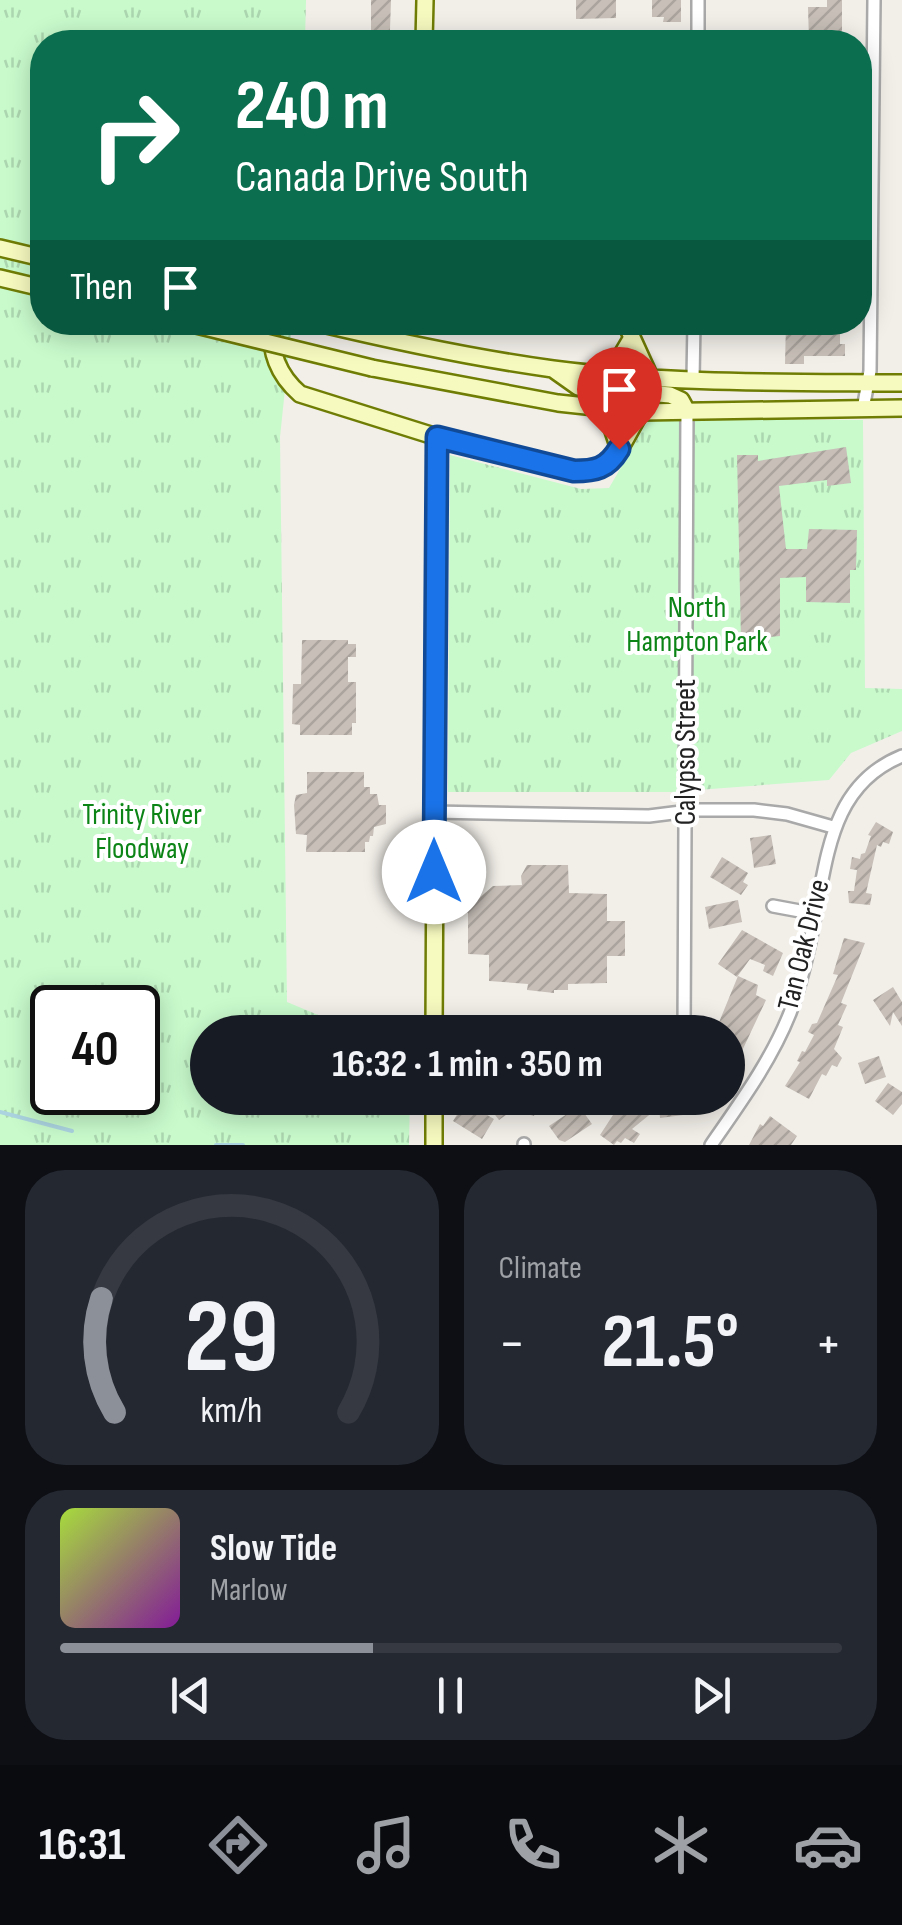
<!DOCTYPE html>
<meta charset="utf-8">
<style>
:root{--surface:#171b24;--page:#242831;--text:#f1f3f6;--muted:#9ea1a6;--line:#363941;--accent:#8c9099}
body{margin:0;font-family:"Sofia Sans Condensed",sans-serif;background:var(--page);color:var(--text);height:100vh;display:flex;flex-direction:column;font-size:38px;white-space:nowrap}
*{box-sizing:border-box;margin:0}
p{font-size:32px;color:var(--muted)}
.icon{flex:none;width:55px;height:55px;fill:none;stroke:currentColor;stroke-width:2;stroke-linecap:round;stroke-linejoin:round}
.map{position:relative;height:1145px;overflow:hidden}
.details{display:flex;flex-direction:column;gap:25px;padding:25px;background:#0d0f14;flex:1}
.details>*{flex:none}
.top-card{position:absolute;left:30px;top:30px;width:842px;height:305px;border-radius:40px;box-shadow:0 5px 25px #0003;background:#0b6e4f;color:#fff;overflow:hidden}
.speed{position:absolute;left:30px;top:985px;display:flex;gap:20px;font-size:50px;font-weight:700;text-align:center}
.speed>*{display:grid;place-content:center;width:130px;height:130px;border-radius:50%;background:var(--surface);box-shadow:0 5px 25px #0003;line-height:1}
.speed .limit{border:5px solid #111;border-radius:15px;background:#fff;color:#111}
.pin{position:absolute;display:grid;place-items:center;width:85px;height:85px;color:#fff;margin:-102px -42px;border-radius:50% 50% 50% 0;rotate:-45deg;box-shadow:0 0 10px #0007}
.pin .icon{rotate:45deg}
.me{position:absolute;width:110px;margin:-55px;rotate:0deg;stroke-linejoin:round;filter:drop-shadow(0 0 8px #0008)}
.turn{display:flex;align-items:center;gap:35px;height:210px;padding:0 40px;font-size:45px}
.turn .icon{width:130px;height:130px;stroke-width:2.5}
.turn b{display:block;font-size:70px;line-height:85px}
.then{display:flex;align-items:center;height:95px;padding:0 40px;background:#0003;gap:20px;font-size:38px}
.big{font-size:75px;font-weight:700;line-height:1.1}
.details .widget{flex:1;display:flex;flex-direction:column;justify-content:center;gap:15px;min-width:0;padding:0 35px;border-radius:40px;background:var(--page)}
.details .dial{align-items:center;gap:0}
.dial svg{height:260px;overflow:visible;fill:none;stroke:var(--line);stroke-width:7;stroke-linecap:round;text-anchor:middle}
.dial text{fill:var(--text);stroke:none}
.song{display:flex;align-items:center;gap:30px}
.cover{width:120px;height:120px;border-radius:15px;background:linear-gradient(135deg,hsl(80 70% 55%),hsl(290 70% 35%))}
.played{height:10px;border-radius:5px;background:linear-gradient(90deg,var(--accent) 40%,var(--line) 40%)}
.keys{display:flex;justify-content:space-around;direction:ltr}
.heat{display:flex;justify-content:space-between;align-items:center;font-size:55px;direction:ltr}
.details .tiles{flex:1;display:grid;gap:25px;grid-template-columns:1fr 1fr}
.widget:last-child{grid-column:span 2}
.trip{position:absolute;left:190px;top:1015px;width:555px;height:100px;border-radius:50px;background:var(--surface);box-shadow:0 5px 25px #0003;font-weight:700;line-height:100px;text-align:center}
.dock{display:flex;height:160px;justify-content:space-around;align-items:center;background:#090b0e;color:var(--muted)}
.dock .icon{width:70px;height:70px}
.dock .selected{color:var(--accent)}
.dock b{font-size:45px;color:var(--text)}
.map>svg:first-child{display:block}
.park{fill:url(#park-tufts);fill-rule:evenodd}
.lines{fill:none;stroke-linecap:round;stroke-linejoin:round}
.stream{stroke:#aad3df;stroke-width:4}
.building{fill:url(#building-hatch)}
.street-casing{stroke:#a9a9a9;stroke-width:16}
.secondary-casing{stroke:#707d05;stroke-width:20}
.street{stroke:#fff;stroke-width:11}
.secondary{stroke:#f7fabf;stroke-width:15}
.secondary-bridge-casing{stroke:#707d05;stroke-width:20;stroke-linecap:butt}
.secondary-bridge{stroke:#f7fabf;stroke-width:15}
.route-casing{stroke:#114b97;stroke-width:25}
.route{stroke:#1a73e8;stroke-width:18}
.labels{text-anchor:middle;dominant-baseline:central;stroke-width:8;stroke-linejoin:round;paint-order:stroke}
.park-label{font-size:30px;fill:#0c8416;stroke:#fff}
.street-label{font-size:30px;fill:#222;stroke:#fff}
</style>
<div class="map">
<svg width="902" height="1145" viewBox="0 0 902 1145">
<defs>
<pattern id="park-tufts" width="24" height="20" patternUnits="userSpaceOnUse" patternTransform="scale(2.5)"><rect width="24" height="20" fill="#c8facc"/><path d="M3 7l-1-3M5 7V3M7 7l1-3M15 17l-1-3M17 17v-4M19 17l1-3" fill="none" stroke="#acd6af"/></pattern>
<pattern id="building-hatch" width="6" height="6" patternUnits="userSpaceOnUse" patternTransform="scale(2.5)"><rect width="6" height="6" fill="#c7bfb8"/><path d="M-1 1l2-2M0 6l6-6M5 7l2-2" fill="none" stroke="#aba49e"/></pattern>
</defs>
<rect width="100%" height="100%" fill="#f2efe9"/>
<!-- park -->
<path class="park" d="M0 0H306L305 42H42V322L292 323 280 437 287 1002 359 1032H208V1098H410L409 1145H0ZM52 1008H138V1092H52Z
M649 419 863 420 865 688 902 689V731L851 753 829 780 671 792H448L450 455 581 489 609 488Z"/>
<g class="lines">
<!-- stream -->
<path class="stream" d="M0 1112 72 1131
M216 1145H243"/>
</g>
<!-- building -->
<path class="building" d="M371 0H391L390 30H371Z
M576 0H616V18L576 19Z
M652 0H681V22H663L664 17H652Z
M827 0H842V42H809L808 7H827Z
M760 30V42H722V31Z
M786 322H840V344H845V356H804V364H785Z
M846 447 851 483 827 486V480L779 486 786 549H807L809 529 857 530 856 570H850V603L806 602V577L780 578V636L741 640 737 455H758V461Z
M302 640H348V644H356V657H348V682H356V723H352V735H300V725L292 724 293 684H301Z
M307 772H364V787H370V794H377L379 805H386V824L374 827 373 836H370L369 842H365V852H306L307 835 296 834 294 805 296 795 307 793Z
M876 822 893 832 889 844 883 842 881 847 877 845 866 893 872 894 870 905 849 903 848 891H854L857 870 850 869 852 857 860 859 861 854 865 853 871 836 868 835Z
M771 835 776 864 754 868 750 838Z
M722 857 748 873 743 882 748 885 741 895 710 877Z
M527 865H568L569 893 607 894V921H625V956H607V983L568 984V990H554V993L527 990 528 984 489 981V955L468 954V913L465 910 493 886 522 885 521 876Z
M738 900 742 922 709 929 705 907Z
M742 930 783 953 773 976 763 971 765 965 750 959 737 977 718 964Z
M844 938 865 943 841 1003 847 1005 838 1025 843 1027 834 1049 842 1058 837 1067 832 1065 826 1076 822 1074 809 1099 785 1086 800 1062 797 1061 802 1051 805 1052 814 1035 808 1032 812 1024 817 1023 838 975 833 974Z
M738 976 758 985 756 995 766 1000 741 1053 728 1045V1032H715Z
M893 987 902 1002V1026L893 1012 890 1026 873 1000Z
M879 1056 886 1077 865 1084 858 1063Z
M888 1083 902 1092V1104L893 1115 875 1101Z
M482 1098H509L517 1107 499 1120Z
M528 1098H551L546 1112 536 1109 534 1116 523 1113Z
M624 1098H680L683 1115 660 1118 659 1107 632 1129 640 1134 634 1143 625 1138 621 1143 617 1141 614 1145 600 1135Z
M465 1102 494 1119 482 1139 453 1121Z
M579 1106 592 1124 565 1142 559 1140 549 1126Z
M770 1116 797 1136 791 1145H749L760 1124 763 1126Z"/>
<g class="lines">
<!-- street casing -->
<g class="street-casing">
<path id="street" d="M424 41 493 42
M698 42V0
M693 379 694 322
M863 409 870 371 874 0
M433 812 649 816 697 810H754L787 814 833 827
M773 906 816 914
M684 1032 687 411
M524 1144V1145
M711 1145C740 1103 771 1061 790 1013 802 982 809 949 815 916 828 852 833 784 902 756"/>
</g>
<!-- secondary casing -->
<g class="secondary-casing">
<path id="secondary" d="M424 42 425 0
M0 248 42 258
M0 278 42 288
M270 322C271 353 277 374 300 394L437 437 574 471C617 471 621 444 641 412
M314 322C393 341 473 358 553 369 668 384 786 382 902 383
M625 322 650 377
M372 368 558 403 641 412 902 408
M554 370 578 387 670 395 681 400 687 411
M605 374 618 361 631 339
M594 407 612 428 619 449
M434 1032 437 437
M434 1098V1145"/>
</g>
<!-- street -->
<use href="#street" class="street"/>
<!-- secondary -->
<use href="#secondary" class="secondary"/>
<!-- secondary-bridge casing -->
<g class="secondary-bridge-casing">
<path id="secondary-bridge" d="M184 322 372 368"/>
</g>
<!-- secondary-bridge -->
<use href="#secondary-bridge" class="secondary-bridge"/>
</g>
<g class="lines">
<!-- route casing -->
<g class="route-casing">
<path id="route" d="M434 872 437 437 574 471C595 471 607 469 619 449"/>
</g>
<!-- route -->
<use href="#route" class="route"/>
</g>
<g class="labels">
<!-- park labels -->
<g class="park-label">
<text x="697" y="608">North<tspan x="697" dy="34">Hampton Park</tspan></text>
<text x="142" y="815">Trinity River<tspan x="142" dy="34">Floodway</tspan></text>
</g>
<!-- street labels -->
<g class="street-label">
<text transform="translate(686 752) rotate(-90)">Calypso Street</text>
<text transform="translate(804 945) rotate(-76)">Tan Oak Drive</text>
</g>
</g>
</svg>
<div class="speed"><div class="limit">40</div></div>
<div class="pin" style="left:619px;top:449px;background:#d93025"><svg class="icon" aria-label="arrive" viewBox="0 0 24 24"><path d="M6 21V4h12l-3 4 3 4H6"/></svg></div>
<svg class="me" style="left:434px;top:872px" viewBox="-20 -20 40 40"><circle r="19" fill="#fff"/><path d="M0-13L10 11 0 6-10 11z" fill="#1a73e8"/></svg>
<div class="trip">16:32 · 1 min · 350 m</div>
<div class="top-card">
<div class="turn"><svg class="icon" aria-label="right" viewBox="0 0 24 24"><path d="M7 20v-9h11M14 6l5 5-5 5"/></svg><div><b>240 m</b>Canada Drive South</div></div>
<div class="then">Then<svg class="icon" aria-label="arrive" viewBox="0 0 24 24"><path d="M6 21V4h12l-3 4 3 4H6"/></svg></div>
</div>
</div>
<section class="details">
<div class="tiles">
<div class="widget dial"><svg viewBox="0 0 100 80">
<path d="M14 69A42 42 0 1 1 86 69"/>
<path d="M14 69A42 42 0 0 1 10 34" stroke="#8c9099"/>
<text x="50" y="56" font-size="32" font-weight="700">29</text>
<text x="50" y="72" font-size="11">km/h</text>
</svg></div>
<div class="widget"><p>Climate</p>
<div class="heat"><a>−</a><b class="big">21.5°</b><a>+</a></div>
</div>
<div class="widget">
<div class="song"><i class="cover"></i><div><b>Slow Tide</b><p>Marlow</p></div></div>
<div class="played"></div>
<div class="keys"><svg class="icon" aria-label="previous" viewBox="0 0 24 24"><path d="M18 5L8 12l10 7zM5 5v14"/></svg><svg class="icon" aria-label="pause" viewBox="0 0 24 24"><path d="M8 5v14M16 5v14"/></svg><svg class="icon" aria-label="next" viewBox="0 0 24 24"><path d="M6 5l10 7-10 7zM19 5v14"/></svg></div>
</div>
</div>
</section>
<nav class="dock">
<b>16:31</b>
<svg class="icon selected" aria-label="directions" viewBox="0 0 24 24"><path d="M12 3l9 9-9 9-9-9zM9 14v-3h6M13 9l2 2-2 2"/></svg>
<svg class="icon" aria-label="music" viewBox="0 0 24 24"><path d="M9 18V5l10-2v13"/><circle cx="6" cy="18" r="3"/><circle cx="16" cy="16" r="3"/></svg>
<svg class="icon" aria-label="phone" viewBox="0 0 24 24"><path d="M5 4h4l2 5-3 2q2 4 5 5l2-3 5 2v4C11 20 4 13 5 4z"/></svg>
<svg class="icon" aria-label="climate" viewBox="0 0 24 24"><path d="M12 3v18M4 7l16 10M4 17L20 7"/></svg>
<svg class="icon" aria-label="car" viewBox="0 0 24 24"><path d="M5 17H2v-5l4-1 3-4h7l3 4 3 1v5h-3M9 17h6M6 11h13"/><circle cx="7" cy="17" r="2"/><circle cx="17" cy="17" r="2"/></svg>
</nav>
